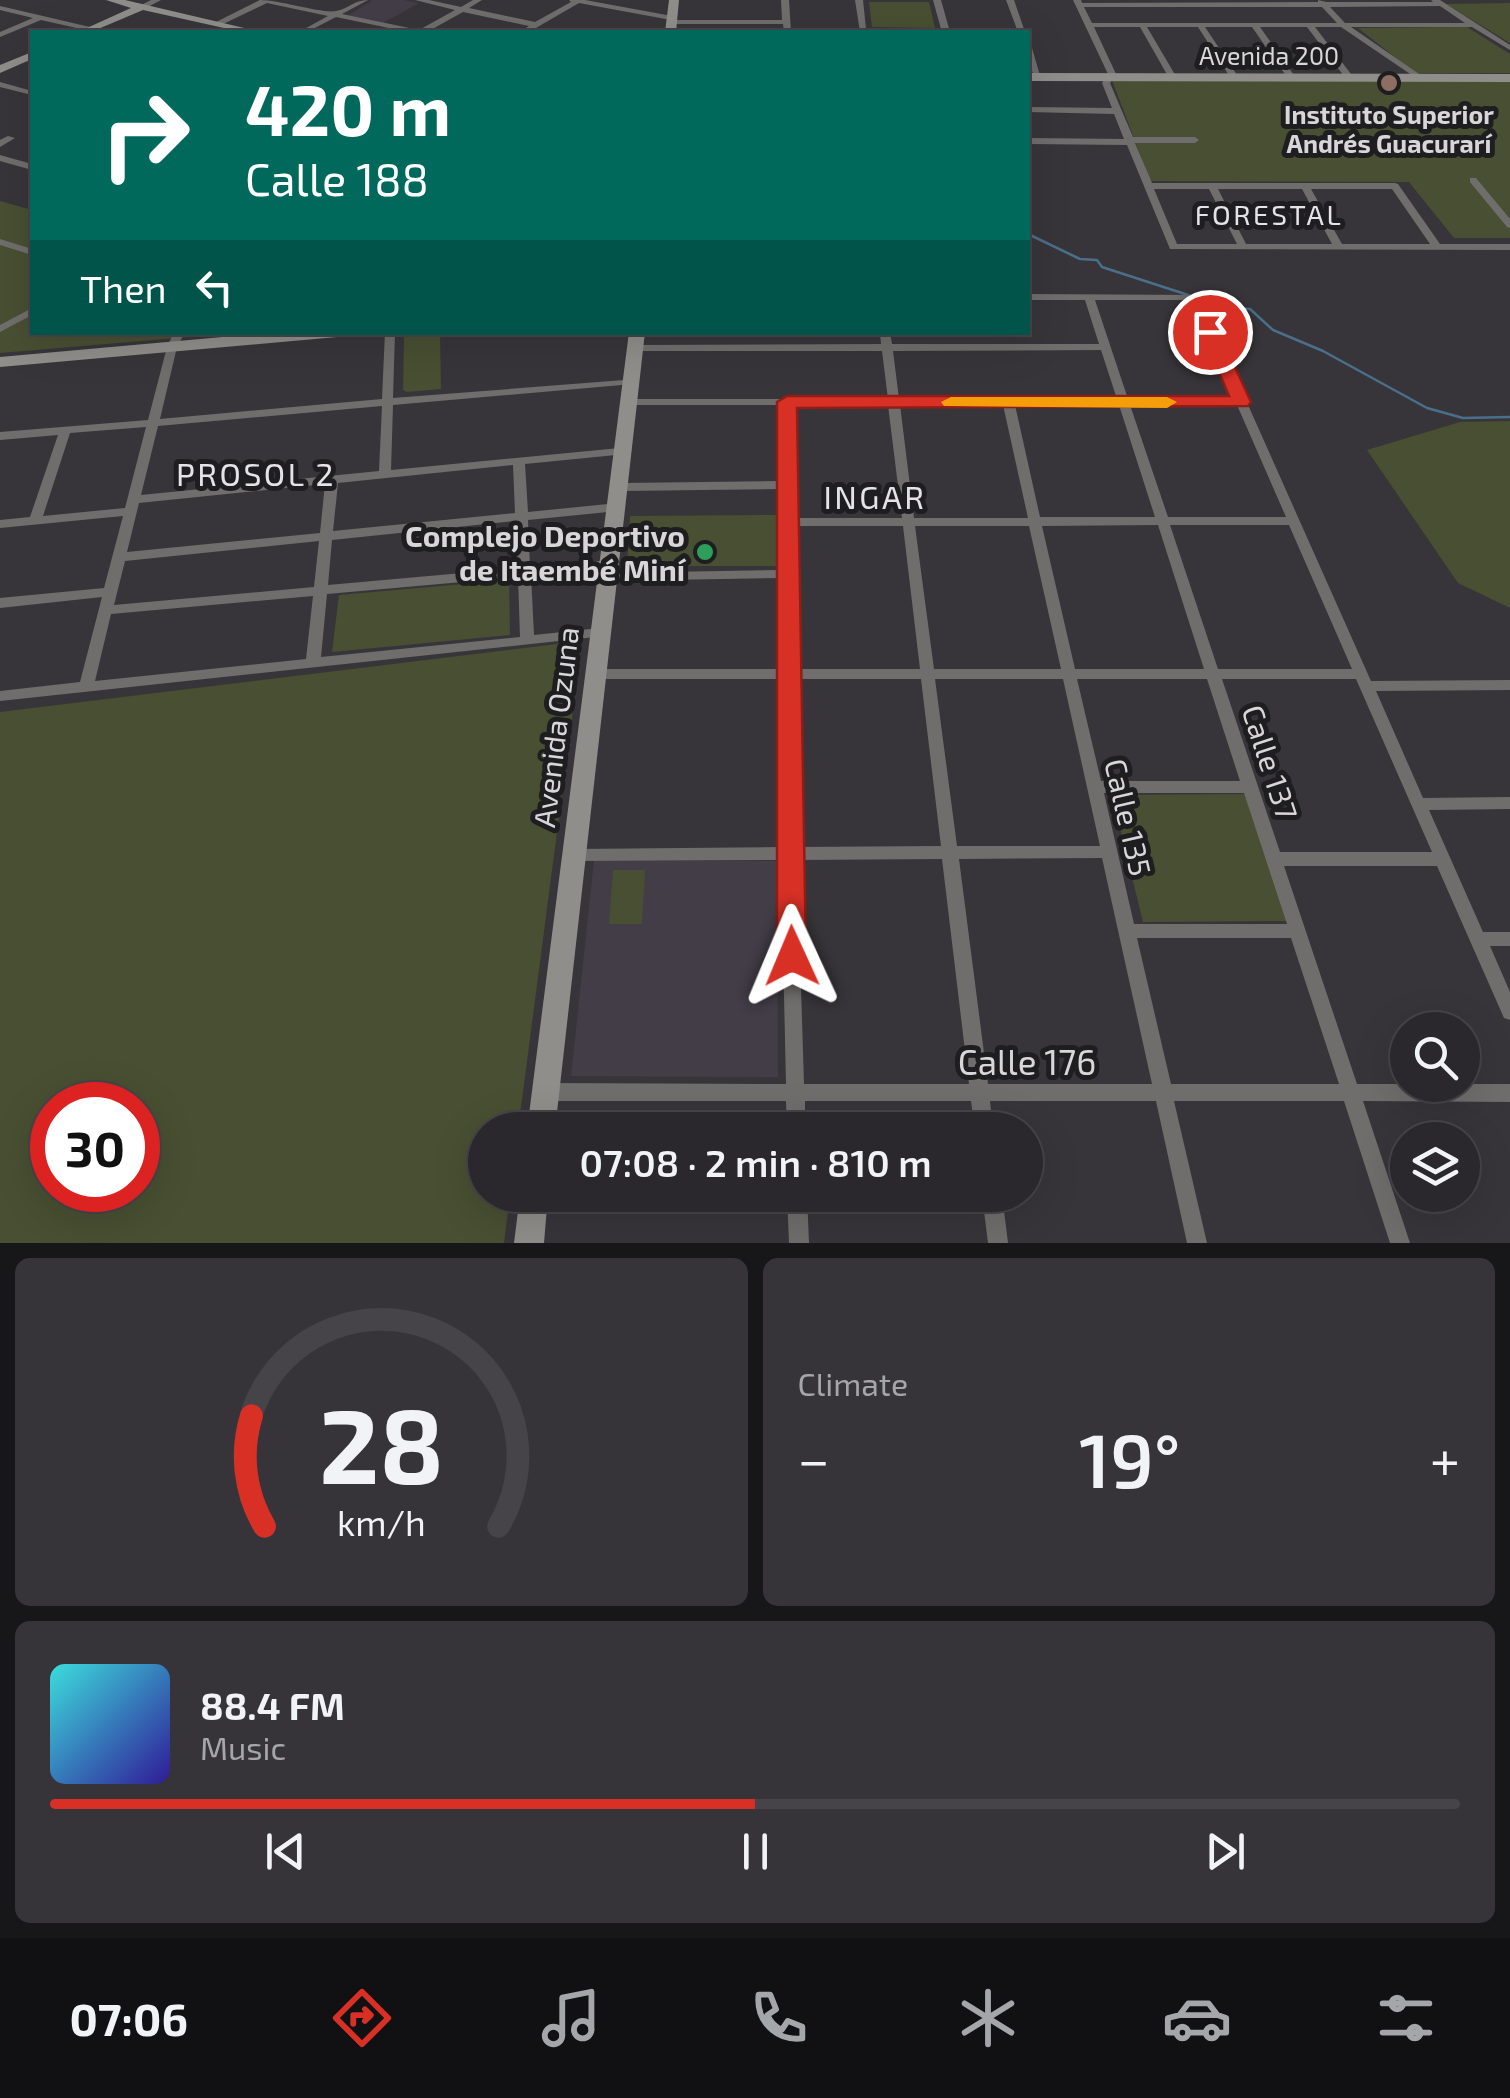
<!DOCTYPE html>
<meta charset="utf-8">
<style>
:root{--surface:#2a282c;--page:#363438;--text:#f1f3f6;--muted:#a5a6a9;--line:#464448;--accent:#d93025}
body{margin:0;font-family:"Exo 2",sans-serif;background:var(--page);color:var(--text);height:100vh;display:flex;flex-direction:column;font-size:38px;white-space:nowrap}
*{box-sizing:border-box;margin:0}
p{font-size:32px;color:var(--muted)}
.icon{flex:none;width:55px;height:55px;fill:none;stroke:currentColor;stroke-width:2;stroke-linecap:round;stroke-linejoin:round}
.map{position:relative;height:1243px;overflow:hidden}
.sheet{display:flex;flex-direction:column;gap:15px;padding:15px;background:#171618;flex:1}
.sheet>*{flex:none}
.banner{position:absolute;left:30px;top:30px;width:1000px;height:305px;border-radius:0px;box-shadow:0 10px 40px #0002,0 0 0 2px var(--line);background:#00695c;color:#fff;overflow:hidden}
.fabs{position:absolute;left:1390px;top:1012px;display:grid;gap:20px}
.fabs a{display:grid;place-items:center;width:90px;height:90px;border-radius:50%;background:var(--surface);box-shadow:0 10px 40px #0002,0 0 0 2px var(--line);font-size:50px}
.speed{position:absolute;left:30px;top:1082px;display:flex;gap:20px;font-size:50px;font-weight:700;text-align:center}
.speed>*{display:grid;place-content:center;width:130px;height:130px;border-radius:50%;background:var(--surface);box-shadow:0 10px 40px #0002,0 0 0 2px var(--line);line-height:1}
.speed .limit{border:15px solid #d22;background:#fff;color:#111}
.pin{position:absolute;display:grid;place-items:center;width:85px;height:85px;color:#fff;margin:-42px;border:5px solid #fff;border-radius:50%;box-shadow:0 2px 10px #0007}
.me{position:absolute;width:110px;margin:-55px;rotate:359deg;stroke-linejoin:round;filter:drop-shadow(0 0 8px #0008)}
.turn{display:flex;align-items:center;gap:35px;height:210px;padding:0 50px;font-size:45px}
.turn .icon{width:130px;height:130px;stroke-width:2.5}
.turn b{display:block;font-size:70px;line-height:85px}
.then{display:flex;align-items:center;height:95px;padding:0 50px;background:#0003;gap:20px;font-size:38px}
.big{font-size:75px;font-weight:600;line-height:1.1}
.sheet .tile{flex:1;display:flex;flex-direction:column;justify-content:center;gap:15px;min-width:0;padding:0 35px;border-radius:15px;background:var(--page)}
.sheet .dial{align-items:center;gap:0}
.dial svg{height:260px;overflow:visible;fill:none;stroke:var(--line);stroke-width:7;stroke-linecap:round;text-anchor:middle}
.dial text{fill:var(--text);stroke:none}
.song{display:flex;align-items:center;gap:30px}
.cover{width:120px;height:120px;border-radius:15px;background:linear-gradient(135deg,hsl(180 70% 55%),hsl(250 70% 35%))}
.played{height:10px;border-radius:5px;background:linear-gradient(90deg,var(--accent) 50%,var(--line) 50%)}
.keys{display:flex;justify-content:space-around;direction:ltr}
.heat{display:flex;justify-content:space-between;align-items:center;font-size:55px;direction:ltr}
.sheet .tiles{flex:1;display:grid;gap:15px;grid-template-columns:1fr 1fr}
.tile:last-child{grid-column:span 2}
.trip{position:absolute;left:468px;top:1112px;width:575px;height:100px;border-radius:50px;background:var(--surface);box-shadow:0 10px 40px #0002,0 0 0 2px var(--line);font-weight:600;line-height:100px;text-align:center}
.menu{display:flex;height:160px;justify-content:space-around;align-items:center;background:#111012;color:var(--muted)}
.menu .icon{width:70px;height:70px}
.menu .current{color:var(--accent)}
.menu b{font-size:45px;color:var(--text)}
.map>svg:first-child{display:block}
.built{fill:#433d47}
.green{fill:#484f32;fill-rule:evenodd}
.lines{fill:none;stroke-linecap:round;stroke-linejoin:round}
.stream{stroke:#4a6f8a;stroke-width:2.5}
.street{fill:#706e6c;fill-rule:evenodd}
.secondary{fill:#908e8a;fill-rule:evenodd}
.route{fill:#d93025;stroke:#8d1f18;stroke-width:2.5}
.slow{fill:#f59e0b}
.education-dot{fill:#8d6e63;stroke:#1e1d1f;stroke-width:4}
.leisure-dot{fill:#2e9e5b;stroke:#1e1d1f;stroke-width:4}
.labels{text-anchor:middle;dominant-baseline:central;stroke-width:10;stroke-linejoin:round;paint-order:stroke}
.far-street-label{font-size:25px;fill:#d8d6d9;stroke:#1e1d1f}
.far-poi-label{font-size:25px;font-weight:bold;fill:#d8d6d9;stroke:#1e1d1f}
.far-neighbourhood-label{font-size:28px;letter-spacing:2.5px;fill:#e5e2e8;stroke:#1e1d1f}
.poi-label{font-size:30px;font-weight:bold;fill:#d8d6d9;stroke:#1e1d1f;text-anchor:end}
.street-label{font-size:30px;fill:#d8d6d9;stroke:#1e1d1f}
.neighbourhood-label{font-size:32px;letter-spacing:2.5px;fill:#e5e2e8;stroke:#1e1d1f}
.near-street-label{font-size:35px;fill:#d8d6d9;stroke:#1e1d1f}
</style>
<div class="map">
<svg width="1510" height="1243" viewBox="0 0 1510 1243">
<rect width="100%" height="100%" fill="#38353a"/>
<!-- built -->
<path class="built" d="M373 0H403L419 3 383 23 347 16Z
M594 861H777L778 1077 571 1076Z"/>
<!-- green -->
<path class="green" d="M869 2H929L935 28 872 27Z
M1510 3V43L1446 4Z
M1467 27 1510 54V73H1415L1358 28Z
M1510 79V238H1454L1409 182 1150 181 1112 80Z
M0 201 32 210V332L236 333 0 353Z
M440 333 441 389 407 392 403 390 404 336Z
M1510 421V608L1458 583 1367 450 1460 422Z
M776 515 779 566H627L630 516Z
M509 580 510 635 332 652 339 595Z
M582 641 518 1130H485V1195H510L504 1243H0V712ZM52 1105H138V1190H52Z
M1246 794 1288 921 1143 922 1112 795Z
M613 870H645L642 924H609Z"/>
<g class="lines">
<!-- stream -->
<path class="stream" d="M1028 234 1080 259 1097 260 1102 267 1225 307 1250 309 1273 330 1323 351 1427 408 1463 418 1510 417"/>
<!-- street -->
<path class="street" d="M151 0H161L144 9 137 7Z
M260 0C280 0 323 14 336 11 348 9 354 0 368 0L342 14 419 30 455 10 415 0H429L461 7 473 0H482L469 8 535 22 571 2 569 0H585L672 16 676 18 674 20H782L781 0H789L791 32H784L783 24H672L668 22 671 20 579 3 529 32H520L529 26 463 12 427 32H408L336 17 307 32H299L328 16 267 3 219 26 212 24Z
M855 0H863L866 29H941L933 0H941L950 32H860Z
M1006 0H1014L1025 32H1018Z
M1073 0H1081L1082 3 1318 2V0L1326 2H1433L1431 0H1440L1510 45V50L1472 27H1351L1422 76V80H1419L1341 27H1315L1354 78 1350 80H1347L1307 27H1260L1296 78 1292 80H1289L1252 27H1205L1239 78 1235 80H1232L1198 27H1147L1177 78 1173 80 1169 78 1140 27H1094L1116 74 1110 83 1133 137H1195L1199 140 1195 143H1135L1152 183H1395L1398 184 1440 244H1510V250L1170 249 1127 145 1028 144V138L1124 139 1114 114 1028 112V107L1112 108 1102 83 1108 74ZM1440 6 1465 23H1345L1330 7ZM1084 7H1322L1337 23H1092ZM1154 189H1209L1237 244H1177ZM1218 189H1302L1332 244H1246ZM1311 189H1392L1430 244H1342Z
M0 6 90 27 94 29 90 31 41 20 0 37V32L33 18 0 10Z
M1028 46 1032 48 1041 79 1034 77 1028 58Z
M0 82 32 91V95L0 87Z
M8 136 15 138 0 147V140Z
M0 155 32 164V170L0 161Z
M1470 178H1476L1510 219V228L1507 227 1470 182Z
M0 239 32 249V255L0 245Z
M1028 294 1199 295 1371 681 1510 680V690L1376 691 1423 798 1510 797V809L1429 810 1483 932H1510V946H1490L1510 992V1020L1504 1018 1437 866H1284L1357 1084H1510V1102L1363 1101 1410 1243H1390L1344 1101H1174L1207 1243H1187L1156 1101H990L993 1130H975L971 1101H805V1130H787L786 1101H545L538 1098 536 1092 538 1086 545 1083 786 1084 781 860 576 861 570 860 568 855 570 850 576 849 781 847V679H595L588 674 595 669H781V578L607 581 600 577 607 573 781 570V489L622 491 616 487 622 483 781 481V405H630L624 402 630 399H888L882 351H636L631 348 636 345 881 344 880 332H890L892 344H1099L1085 300H1028ZM1095 300H1191L1234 399H1128ZM1101 350 1117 399H899L893 351ZM793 405H888L902 518H794ZM900 405H1003L1028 518H914ZM1015 405H1119L1155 517H1040ZM1130 405H1237L1286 517H1168ZM1158 525 1204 669H1075L1042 526ZM1170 525H1289L1352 669H1218ZM794 526H903L920 669H795ZM915 526H1029L1061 669H934ZM795 679H921L941 846 797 847ZM935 679H1063L1100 846H957ZM1077 679H1207L1240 781H1101ZM1222 679H1356L1432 852H1280ZM1104 793H1244L1287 924H1134ZM1102 858 1152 1084H988L959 859ZM942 859 969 1084H804L797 860ZM1137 938H1291L1339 1084H1171Z
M32 308V315L0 332V325Z
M174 332H185L177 347 160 419 382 399 385 332H395L393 398 637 379V383L633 384 393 405 391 470 630 447 632 450 626 454 525 464 528 512 618 503 624 507 618 511 528 520 530 567 610 560 617 564 610 568 531 576 534 635 600 628 607 633 605 636 0 701V691L80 682 102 597 0 608V598L104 588 123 516 0 528V520L30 517 58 435 0 440V432L148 420 167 347ZM382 406 379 471 141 495 158 426ZM146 427 125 508 43 516 70 433ZM513 465 515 513 333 531 338 483ZM325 484 320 533 127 552 139 503ZM515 521 517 568 328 585 332 540ZM319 541 314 587 114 605 125 561ZM518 577 520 637 321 657 327 594ZM313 596 306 659 95 681 111 614Z
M787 1195H807L809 1243H789Z
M982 1195H1002L1008 1243H988Z"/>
<!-- secondary -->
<path class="secondary" d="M106 0H125L261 32H242L143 10 91 32H78L131 8Z
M669 0H679L676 32H665Z
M32 52V59L0 73V65Z
M1028 73 1510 74V82L1028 81Z
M278 332H344L337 337 0 367V357Z
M629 332H645L555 1130H527Z
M520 1195H548L544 1243H514Z"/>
</g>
<!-- route -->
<path class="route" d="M1210 326 1219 332 1251 402 1248 406 797 408 806 956 802 964 792 968 781 964 777 956V402L787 396H1229L1202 332Z"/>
<!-- slow -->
<path class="slow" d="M951 397H1167L1177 402 1167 408 944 406 941 402Z"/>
<!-- markers -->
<circle class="education-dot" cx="1389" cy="83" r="10"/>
<circle class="leisure-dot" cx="705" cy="552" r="10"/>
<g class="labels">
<!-- far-street labels -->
<g class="far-street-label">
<text x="1269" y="55">Avenida 200</text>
</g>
<!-- far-poi labels -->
<g class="far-poi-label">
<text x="1389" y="114">Instituto Superior<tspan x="1389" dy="29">Andrés Guacurarí</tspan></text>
</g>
<!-- far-neighbourhood labels -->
<g class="far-neighbourhood-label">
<text x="1269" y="214">FORESTAL</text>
</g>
<!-- poi labels -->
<g class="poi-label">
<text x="685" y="535">Complejo Deportivo<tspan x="685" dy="34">de Itaembé Miní</tspan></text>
</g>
<!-- street labels -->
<g class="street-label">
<text transform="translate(555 727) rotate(-83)">Avenida Ozuna</text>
<text transform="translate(1271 762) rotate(72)">Calle 137</text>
<text transform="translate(1129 817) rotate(77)">Calle 135</text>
</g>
<!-- neighbourhood labels -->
<g class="neighbourhood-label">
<text x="256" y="473">PROSOL 2</text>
<text x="875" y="496">INGAR</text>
</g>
<!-- near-street labels -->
<g class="near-street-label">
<text x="1027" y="1061">Calle 176</text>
</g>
</g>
</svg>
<div class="fabs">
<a><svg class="icon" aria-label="search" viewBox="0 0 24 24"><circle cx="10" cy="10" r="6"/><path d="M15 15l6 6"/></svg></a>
<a><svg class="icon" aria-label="layers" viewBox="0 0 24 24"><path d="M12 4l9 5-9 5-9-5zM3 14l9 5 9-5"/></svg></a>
</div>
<div class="speed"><div class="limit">30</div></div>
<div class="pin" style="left:1210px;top:332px;background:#d93025"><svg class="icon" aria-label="arrive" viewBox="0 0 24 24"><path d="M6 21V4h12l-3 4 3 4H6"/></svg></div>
<svg class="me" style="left:792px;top:956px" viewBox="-20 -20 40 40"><path d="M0-17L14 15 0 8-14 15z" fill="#d93025" stroke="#fff" stroke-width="4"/></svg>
<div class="trip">07:08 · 2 min · 810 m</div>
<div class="banner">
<div class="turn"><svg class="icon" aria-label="right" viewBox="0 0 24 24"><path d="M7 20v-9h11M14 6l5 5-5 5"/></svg><div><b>420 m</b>Calle 188</div></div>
<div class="then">Then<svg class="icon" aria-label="left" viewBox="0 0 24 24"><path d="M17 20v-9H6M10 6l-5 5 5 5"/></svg></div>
</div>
</div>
<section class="sheet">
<div class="tiles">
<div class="tile dial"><svg viewBox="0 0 100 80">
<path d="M14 69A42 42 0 1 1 86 69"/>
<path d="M14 69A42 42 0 0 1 10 35" stroke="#d93025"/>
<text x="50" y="56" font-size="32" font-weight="700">28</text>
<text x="50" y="72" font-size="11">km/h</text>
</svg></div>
<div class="tile"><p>Climate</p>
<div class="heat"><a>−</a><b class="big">19°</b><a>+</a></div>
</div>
<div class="tile">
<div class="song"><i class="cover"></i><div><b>88.4 FM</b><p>Music</p></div></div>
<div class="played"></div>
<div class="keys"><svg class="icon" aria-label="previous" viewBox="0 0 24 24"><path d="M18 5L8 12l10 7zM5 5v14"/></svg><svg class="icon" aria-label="pause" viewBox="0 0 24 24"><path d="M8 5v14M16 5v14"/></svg><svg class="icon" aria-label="next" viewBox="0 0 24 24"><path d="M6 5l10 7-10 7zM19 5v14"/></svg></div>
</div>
</div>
</section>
<nav class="menu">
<b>07:06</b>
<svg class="icon current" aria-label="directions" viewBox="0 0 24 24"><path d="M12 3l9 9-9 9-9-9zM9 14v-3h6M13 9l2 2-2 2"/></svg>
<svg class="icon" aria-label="music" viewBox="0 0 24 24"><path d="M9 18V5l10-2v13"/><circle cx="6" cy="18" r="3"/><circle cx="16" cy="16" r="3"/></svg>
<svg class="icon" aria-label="phone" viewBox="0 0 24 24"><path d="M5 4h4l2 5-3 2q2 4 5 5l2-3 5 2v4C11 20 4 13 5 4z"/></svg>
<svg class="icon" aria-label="climate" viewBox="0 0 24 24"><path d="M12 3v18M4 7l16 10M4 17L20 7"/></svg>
<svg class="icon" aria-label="car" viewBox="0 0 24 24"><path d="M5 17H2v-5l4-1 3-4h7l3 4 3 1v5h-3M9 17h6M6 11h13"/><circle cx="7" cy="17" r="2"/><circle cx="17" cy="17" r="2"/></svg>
<svg class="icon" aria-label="filters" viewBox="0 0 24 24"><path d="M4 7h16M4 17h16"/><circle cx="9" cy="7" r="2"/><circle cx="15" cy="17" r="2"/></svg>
</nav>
